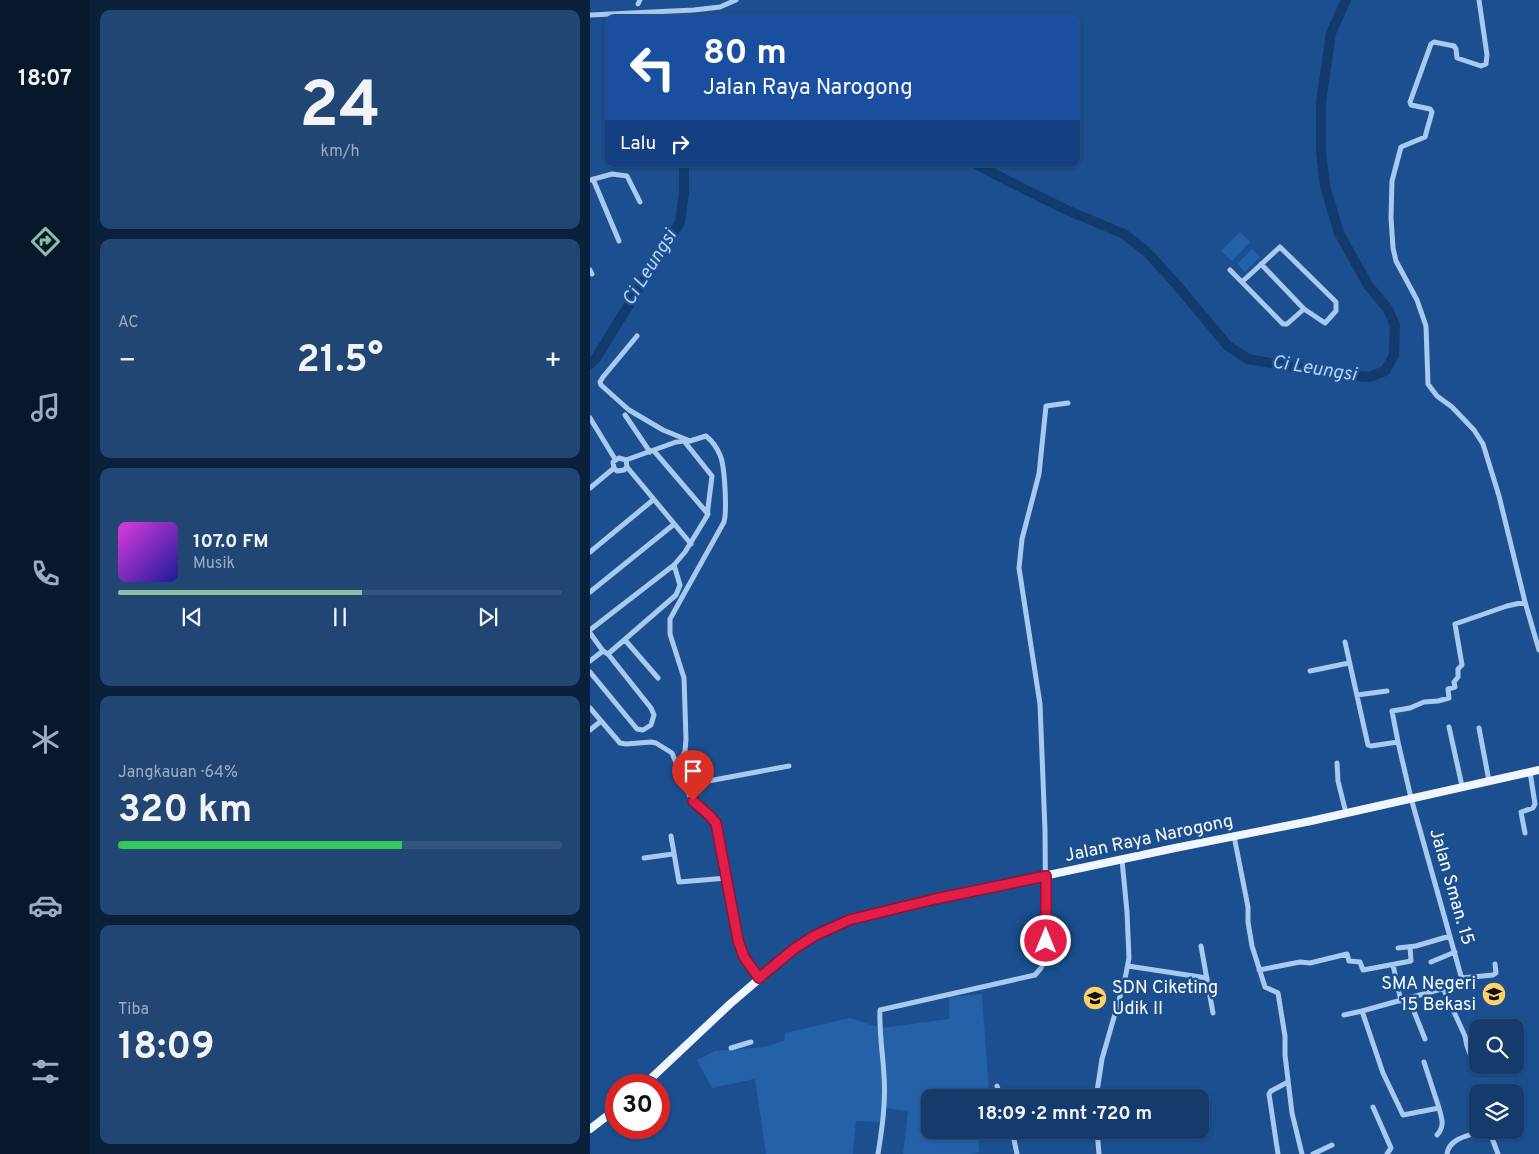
<!DOCTYPE html>
<html lang="id">
<meta charset="utf-8">
<style>
:root{--surface:#143b6b;--page:#214673;--text:#f1f3f6;--muted:#9dadc1;--line:#33557e;--accent:#8abfa5}
body{margin:0;font-family:Overpass,sans-serif;background:var(--page);color:var(--text);height:100vh;display:flex;flex-direction:column;font-size:19px;white-space:nowrap}
*{box-sizing:border-box;margin:0}
p{font-size:16px;color:var(--muted)}
.icon{flex:none;width:28px;height:28px;fill:none;stroke:currentColor;stroke-width:2;stroke-linecap:round;stroke-linejoin:round}
.map{position:relative;flex:1;overflow:hidden}
.side{display:flex;flex-direction:column;gap:10px;padding:10px;background:#0b203b;width:500px}
.side>*{flex:none}
.hud{position:absolute;left:15px;top:15px;width:475px;height:152px;border-radius:10px;box-shadow:0 1px 4px #0004,0 0 0 1px var(--line);background:#1a4fa0;color:#fff;overflow:hidden}
.buttons{position:absolute;left:879px;top:1019px;display:grid;gap:10px}
.buttons a{display:grid;place-items:center;width:55px;height:55px;border-radius:10px;background:var(--surface);box-shadow:0 1px 4px #0004,0 0 0 1px var(--line);font-size:25px}
.speed{position:absolute;left:15px;top:1074px;display:flex;gap:10px;font-size:25px;font-weight:700;text-align:center}
.speed>*{display:grid;place-content:center;width:65px;height:65px;border-radius:50%;background:var(--surface);box-shadow:0 1px 4px #0004,0 0 0 1px var(--line);line-height:1}
.speed .limit{border:8px solid #d22;background:#fff;color:#111}
.pin{position:absolute;display:grid;place-items:center;width:42px;height:42px;color:#fff;margin:-51px -21px;border-radius:50% 50% 50% 0;rotate:-45deg;box-shadow:0 0 5px #0007}
.pin .icon{rotate:45deg}
.me{position:absolute;width:55px;margin:-28px;rotate:0deg;stroke-linejoin:round;filter:drop-shadow(0 0 4px #0008)}
.turn{display:flex;align-items:center;gap:18px;height:105px;padding:0 15px;font-size:22px}
.turn .icon{width:65px;height:65px;stroke-width:2.5}
.turn b{display:block;font-size:35px;line-height:42px}
.then{display:flex;align-items:center;height:48px;padding:0 15px;background:#0003;gap:10px;font-size:19px}
.big{font-size:38px;font-weight:700;line-height:1.1}
.side .card{flex:1;display:flex;flex-direction:column;justify-content:center;gap:8px;min-width:0;padding:0 18px;border-radius:10px;background:var(--page)}
.side .dial{align-items:center;gap:0}
.dial b{font-size:65px;line-height:1}
.song{display:flex;align-items:center;gap:15px}
.cover{width:60px;height:60px;border-radius:8px;background:linear-gradient(135deg,hsl(300 70% 55%),hsl(240 70% 35%))}
.played{height:5px;border-radius:2px;background:linear-gradient(90deg,var(--accent) 55%,var(--line) 55%)}
.keys{display:flex;justify-content:space-around;direction:ltr}
.heat{display:flex;justify-content:space-between;align-items:center;font-size:28px;direction:ltr}
.charge{height:8px;border-radius:4px;background:linear-gradient(90deg,#34c759 64%,var(--line) 0)}
.trip{position:absolute;left:331px;top:1089px;width:288px;height:50px;border-radius:10px;background:var(--surface);box-shadow:0 1px 4px #0004,0 0 0 1px var(--line);font-weight:700;line-height:50px;text-align:center}
main{display:flex;flex:1;min-height:0}
.tabs{display:flex;flex-direction:column;width:90px;justify-content:space-around;align-items:center;background:#08182b;color:var(--muted)}
.tabs .icon{width:35px;height:35px}
.tabs .on{color:var(--accent)}
.tabs b{font-size:22px;color:var(--text)}
.map>svg:first-child{display:block}
.green{fill:#2461a8}
.lines{fill:none;stroke-linecap:round;stroke-linejoin:round}
.river{stroke:#123a6d;stroke-width:10}
.street{stroke:#a9c9ee;stroke-width:5}
.primary{stroke:#f0f6ff;stroke-width:8}
.route-casing{stroke:#92132f;stroke-width:12}
.route{stroke:#e11d48;stroke-width:9}
.labels{text-anchor:middle;dominant-baseline:central;stroke-width:5;stroke-linejoin:round;paint-order:stroke}
.street-label{font-size:18px;fill:#fff;stroke:#1b4f8f}
.poi-label{font-size:18px;fill:#fff;stroke:#1b4f8f;text-anchor:end}
.water-label{font-size:19px;font-style:italic;fill:#b5d3f5;stroke:#1b4f8f}
</style>
<main>
<nav class="tabs">
<b>18:07</b>
<svg class="icon on" aria-label="directions" viewBox="0 0 24 24"><path d="M12 3l9 9-9 9-9-9zM9 14v-3h6M13 9l2 2-2 2"/></svg>
<svg class="icon" aria-label="music" viewBox="0 0 24 24"><path d="M9 18V5l10-2v13"/><circle cx="6" cy="18" r="3"/><circle cx="16" cy="16" r="3"/></svg>
<svg class="icon" aria-label="phone" viewBox="0 0 24 24"><path d="M5 4h4l2 5-3 2q2 4 5 5l2-3 5 2v4C11 20 4 13 5 4z"/></svg>
<svg class="icon" aria-label="climate" viewBox="0 0 24 24"><path d="M12 3v18M4 7l16 10M4 17L20 7"/></svg>
<svg class="icon" aria-label="car" viewBox="0 0 24 24"><path d="M5 17H2v-5l4-1 3-4h7l3 4 3 1v5h-3M9 17h6M6 11h13"/><circle cx="7" cy="17" r="2"/><circle cx="17" cy="17" r="2"/></svg>
<svg class="icon" aria-label="filters" viewBox="0 0 24 24"><path d="M4 7h16M4 17h16"/><circle cx="9" cy="7" r="2"/><circle cx="15" cy="17" r="2"/></svg>
</nav>
<section class="side">
<div class="card dial"><b>24</b><p>km/h</p></div>
<div class="card"><p>AC</p>
<div class="heat"><a>−</a><b class="big">21.5°</b><a>+</a></div>
</div>
<div class="card">
<div class="song"><i class="cover"></i><div><b>107.0 FM</b><p>Musik</p></div></div>
<div class="played"></div>
<div class="keys"><svg class="icon" aria-label="previous" viewBox="0 0 24 24"><path d="M18 5L8 12l10 7zM5 5v14"/></svg><svg class="icon" aria-label="pause" viewBox="0 0 24 24"><path d="M8 5v14M16 5v14"/></svg><svg class="icon" aria-label="next" viewBox="0 0 24 24"><path d="M6 5l10 7-10 7zM19 5v14"/></svg></div>
</div>
<div class="card"><p>Jangkauan · 64%</p><b class="big">320 km</b><div class="charge"></div></div>
<div class="card"><p>Tiba</p><b class="big">18:09</b></div>
</section>
<div class="map">
<svg width="949" height="1154" viewBox="0 0 949 1154">
<rect width="100%" height="100%" fill="#1b4f8f"/>
<!-- green -->
<path class="green" d="M650 232 660 242 642 261 631 251Z
M662 249 670 257 655 272 647 264Z
M392 994 399 1094 394 1097 340 1098V1130H388L389 1152 380 1154H313L318 1111 294 1108 290 1122 266 1121 263 1154H176L165 1079 122 1088 107 1060 125 1051 174 1047 194 1041 195 1033 260 1018 291 1028 359 1019V997Z"/>
<g class="lines">
<!-- river -->
<path class="river" d="M386 164 420 182 479 211 534 234 557 252 587 285 638 346 658 359 749 375 779 377 795 371 804 355 805 326 798 309 778 285 749 233 735 186 731 151V102L741 33 756 0
M0 364 6 358 90 222 94 193V164"/>
<!-- street -->
<path class="street" d="M889 0 897 55 896 64 891 66 867 58 866 49 864 46 844 42 841 44 820 102 821 105 840 109 842 112 835 137 811 147 802 181 801 218 803 248 806 261 827 300 836 326 838 384 847 396 862 407 884 430 893 444 909 496 935 602 949 650
M48 4 50 0
M0 15 104 10 130 7 146 0
M3 179 29 241
M0 180 22 174 37 176 50 202
M671 264 714 309
M0 270 2 274
M640 270 693 324H697L714 309 735 323 746 311V302L690 247 653 281
M47 336 13 377 10 382 11 385 39 410 73 430 100 441 116 436C121 440 127 448 130 455 135 466 137 511 134 522L80 619V634L94 678 96 739 95 751 88 765
M35 415 60 452
M0 418 25 459
M64 451 118 514
M37 467 101 544
M0 488 24 468
M0 552 63 500
M0 592 83 525
M0 630 84 565 95 552 117 516 122 476 94 441 86 442 36 460 29 458 23 462 24 468 27 471 34 470 37 467 36 460
M0 633 13 651 18 654 61 708 64 715 61 725 53 730 47 729 0 672
M35 640 68 678
M755 642 778 745 781 746 808 742 821 798 873 983 772 1011 793 1073 813 1115 849 1108 834 1062
M18 654 86 595 90 585 84 565
M0 661 13 651
M720 671 759 663
M767 695 797 691
M0 708 30 743 36 744 61 742 66 743 82 753 101 799 120 815 126 823 148 940 154 957 169 978
M859 727 872 786
M889 728 899 781
M0 730 11 721
M808 742 802 711 820 708 834 702 848 701 859 698 858 689 865 687 864 682 868 677V669L872 665 865 624 917 606 935 602
M747 763 748 781 756 813
M97 785 199 766
M935 833 931 812 943 808 945 804 940 772
M81 836 89 882 137 878
M644 836 658 907V922L662 946 675 987 688 993 695 1036V1055L702 1113 712 1154
M54 858 83 854
M611 946 623 1013
M808 948 826 946 860 936
M841 962 865 952
M803 965 811 1001
M538 966 617 978
M669 970 710 962 720 963 757 954 759 961 770 962 773 970 821 961 820 947
M872 978 903 975 906 973 905 964
M853 988 875 1036 877 1046 884 1065
M819 999 835 1039
M754 1015 772 1011
M141 1048 161 1042
M407 1086 411 1098
M887 1090 888 1092
M506 1098 512 1059 535 979 539 958 537 912 532 860
M783 1107 801 1148 797 1154
M422 1130 427 1154
M507 1130 509 1154
M899 1130 908 1154
M847 1135C855 1126 852 1119 849 1108
M288 1154C292 1129 296 1102 294 1076 293 1054 289 1033 290 1010L445 975 451 968 456 958 455 830 450 704 429 568 432 539 449 474 456 406 478 403
M688 1154 679 1094 681 1091 698 1082
M723 1154 742 1145
M857 1154C859 1137 882 1135 896 1130"/>
<!-- primary -->
<path class="primary" d="M54 1085 140 1004 204 949 224 936 259 920 345 899 585 848 721 821 949 770
M0 1129 26 1109"/>
</g>
<g class="lines">
<!-- route casing -->
<g class="route-casing">
<path id="route" d="M103 801 120 816 126 823 148 940 154 957 169 978 204 949 224 936 259 920 345 899 456 876V941"/>
</g>
<!-- route -->
<use href="#route" class="route"/>
</g>
<!-- icons -->
<defs>
<g id="school-disc" transform="scale(1.25)"><circle r="9.5" fill="#ffd166" stroke="#1b4f8f"/><path d="M0-5L7-2L0 1L-7-2ZM-4 1L0 2.5L4 1V4Q0 6-4 4Z" fill="#111"/></g>
</defs>
<g fill-rule="evenodd">
<use href="#school-disc" x="904" y="994"/>
<use href="#school-disc" x="505" y="998"/>
</g>
<g class="labels">
<!-- street labels -->
<g class="street-label">
<text transform="translate(559 839) rotate(-12)">Jalan Raya Narogong</text>
<text transform="translate(861 887) rotate(74)">Jalan Sman. 15</text>
</g>
<!-- poi labels -->
<g class="poi-label">
<text x="886" y="984">SMA Negeri<tspan x="886" dy="21">15 Bekasi</tspan></text>
<text x="522" y="988" text-anchor="start">SDN Ciketing<tspan x="522" dy="21">Udik II</tspan></text>
</g>
<!-- water labels -->
<g class="water-label">
<text transform="translate(60 268) rotate(-58)">Ci Leungsi</text>
<text transform="translate(724 369) rotate(9)">Ci Leungsi</text>
</g>
</g>
</svg>
<div class="buttons">
<a><svg class="icon" aria-label="search" viewBox="0 0 24 24"><circle cx="10" cy="10" r="6"/><path d="M15 15l6 6"/></svg></a>
<a><svg class="icon" aria-label="layers" viewBox="0 0 24 24"><path d="M12 4l9 5-9 5-9-5zM3 14l9 5 9-5"/></svg></a>
</div>
<div class="speed"><div class="limit">30</div></div>
<div class="pin" style="left:103px;top:801px;background:#d93025"><svg class="icon" aria-label="arrive" viewBox="0 0 24 24"><path d="M6 21V4h12l-3 4 3 4H6"/></svg></div>
<svg class="me" style="left:456px;top:941px" viewBox="-20 -20 40 40"><circle r="17" fill="#e11d48" stroke="#fff" stroke-width="3"/><path d="M0-11L8 9 0 5-8 9z" fill="#fff"/></svg>
<div class="trip">18:09 · 2 mnt · 720 m</div>
<div class="hud">
<div class="turn"><svg class="icon" aria-label="left" viewBox="0 0 24 24"><path d="M17 20v-9H6M10 6l-5 5 5 5"/></svg><div><b>80 m</b>Jalan Raya Narogong</div></div>
<div class="then">Lalu<svg class="icon" aria-label="right" viewBox="0 0 24 24"><path d="M7 20v-9h11M14 6l5 5-5 5"/></svg></div>
</div>
</div>
</main>
